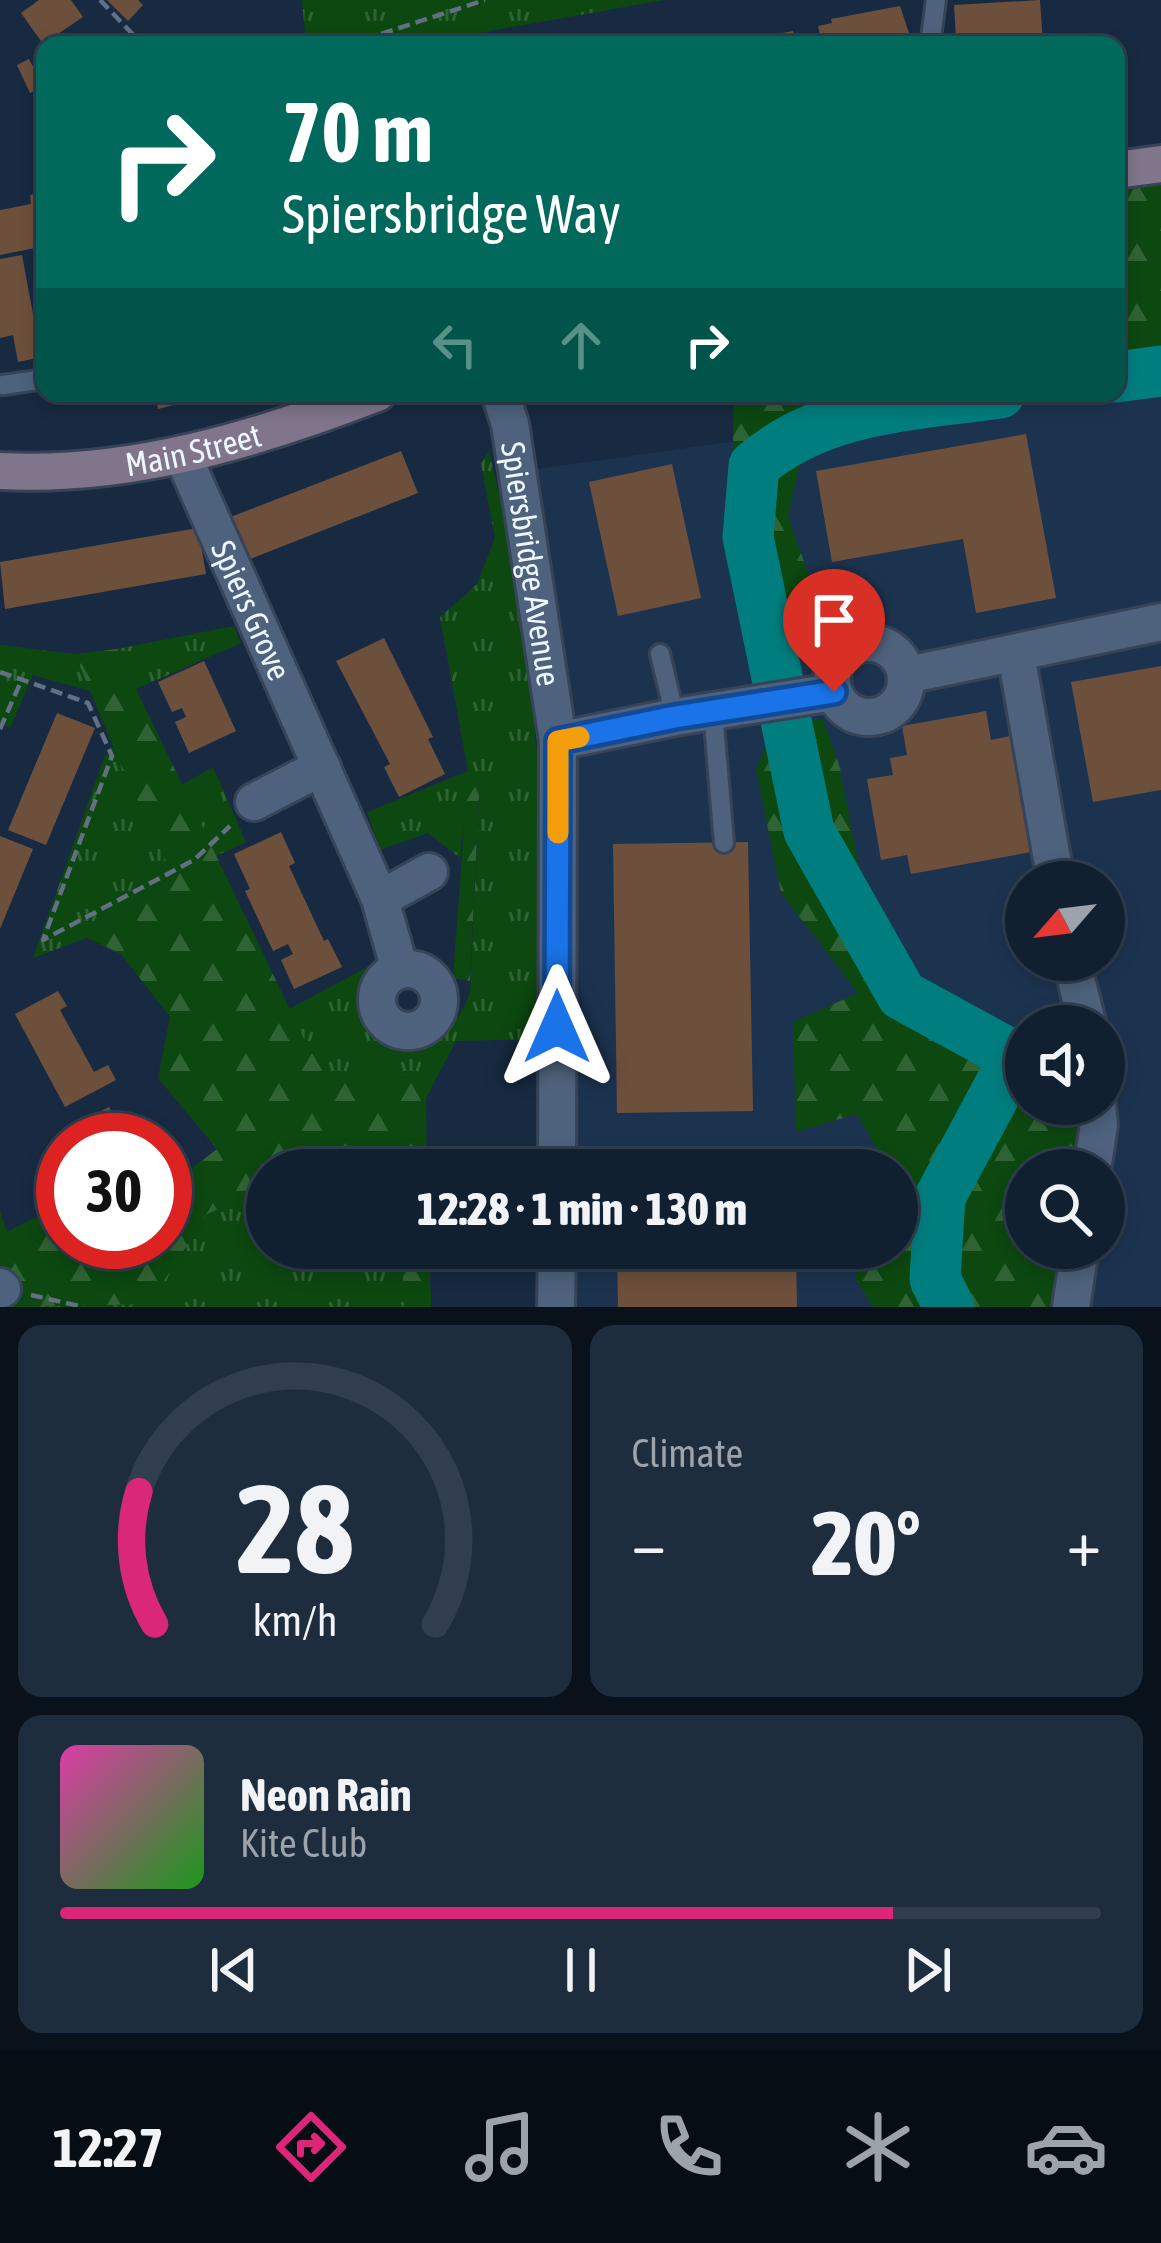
<!DOCTYPE html>
<meta charset="utf-8">
<style>
:root{--surface:#112031;--page:#1e2d3d;--text:#f1f3f6;--muted:#9ca3ab;--line:#303e4d;--accent:#db2777}
body{margin:0;font-family:"Asap Condensed",sans-serif;background:var(--page);color:var(--text);height:100vh;display:flex;flex-direction:column;font-size:45px;white-space:nowrap}
*{box-sizing:border-box;margin:0}
p{font-size:39px;color:var(--muted)}
.icon{flex:none;width:66px;height:66px;fill:none;stroke:currentColor;stroke-width:2;stroke-linecap:round;stroke-linejoin:round}
.map{position:relative;height:1307px;overflow:hidden}
.details{display:flex;flex-direction:column;gap:18px;padding:18px;background:#09121b;flex:1}
.details>*{flex:none}
.banner{position:absolute;left:36px;top:36px;width:1089px;height:366px;border-radius:24px;box-shadow:0 6px 18px #0003,0 0 0 3px var(--line);background:#00695c;color:#fff;overflow:hidden}
.needle{width:78px;rotate:242deg}
.controls{position:absolute;left:1005px;top:861px;display:grid;gap:24px}
.controls a{display:grid;place-items:center;width:120px;height:120px;border-radius:50%;background:var(--surface);box-shadow:0 6px 18px #0003,0 0 0 3px var(--line);font-size:60px}
.speed{position:absolute;left:36px;top:1113px;display:flex;gap:24px;font-size:60px;font-weight:700;text-align:center}
.speed>*{display:grid;place-content:center;width:156px;height:156px;border-radius:50%;background:var(--surface);box-shadow:0 6px 18px #0003,0 0 0 3px var(--line);line-height:1}
.speed .limit{border:18px solid #d22;background:#fff;color:#111}
.pin{position:absolute;display:grid;place-items:center;width:102px;height:102px;color:#fff;margin:-123px -51px;border-radius:50% 50% 50% 0;rotate:-45deg;box-shadow:0 0 12px #0007}
.pin .icon{rotate:45deg}
.me{position:absolute;width:132px;margin:-66px;rotate:0deg;stroke-linejoin:round;filter:drop-shadow(0 0 9px #0008)}
.turn{display:flex;align-items:center;gap:42px;height:252px;padding:0 48px;font-size:54px}
.turn .icon{width:156px;height:156px;stroke-width:2.5}
.turn b{display:block;font-size:84px;line-height:102px}
.lanes{display:flex;align-items:center;height:114px;padding:0 48px;background:#0003;justify-content:center;gap:60px;direction:ltr}
.lanes .off{opacity:.35}
.big{font-size:90px;font-weight:800;line-height:1.1}
.details .widget{flex:1;display:flex;flex-direction:column;justify-content:center;gap:18px;min-width:0;padding:0 42px;border-radius:24px;background:var(--page)}
.details .dial{align-items:center;gap:0}
.dial svg{height:312px;overflow:visible;fill:none;stroke:var(--line);stroke-width:7;stroke-linecap:round;text-anchor:middle}
.dial text{fill:var(--text);stroke:none}
.song{display:flex;align-items:center;gap:36px}
.cover{width:144px;height:144px;border-radius:18px;background:linear-gradient(135deg,hsl(320 70% 55%),hsl(120 70% 35%))}
.played{height:12px;border-radius:6px;background:linear-gradient(90deg,var(--accent) 80%,var(--line) 80%)}
.keys{display:flex;justify-content:space-around;direction:ltr}
.heat{display:flex;justify-content:space-between;align-items:center;font-size:66px;direction:ltr}
.details .tiles{flex:1;display:grid;gap:18px;grid-template-columns:1fr 1fr}
.widget:last-child{grid-column:span 2}
.trip{position:absolute;left:246px;top:1149px;width:672px;height:120px;border-radius:60px;background:var(--surface);box-shadow:0 6px 18px #0003,0 0 0 3px var(--line);font-weight:800;line-height:120px;text-align:center}
.dock{display:flex;height:192px;justify-content:space-around;align-items:center;background:#070d14;color:var(--muted)}
.dock .icon{width:84px;height:84px}
.dock .current{color:var(--accent)}
.dock b{font-size:54px;color:var(--text)}
.map>svg:first-child{display:block}
.built{fill:#1c3350;fill-rule:evenodd}
.grass{fill:url(#grass-tufts)}
.forest{fill:url(#forest-firs)}
.lines{fill:none;stroke-linecap:round;stroke-linejoin:round}
.river{stroke:#007e7f;stroke-width:51}
.building{fill:#6d503c}
.lane-casing{stroke:#374457;stroke-width:24}
.street-casing{stroke:#374457;stroke-width:42}
.secondary-casing{stroke:#374457;stroke-width:42}
.path{stroke:#617082;stroke-width:4.5;stroke-dasharray:12 6;stroke-linecap:butt}
.lane{stroke:#4e627d;stroke-width:18}
.street{stroke:#4e627d;stroke-width:36}
.secondary{stroke:#80758a;stroke-width:36}
.route-casing{stroke:#114b97;stroke-width:30}
.route{stroke:#1a73e8;stroke-width:21}
.slow{stroke:#f59e0b;stroke-width:21}
.labels{text-anchor:middle;dominant-baseline:central;stroke-width:12;stroke-linejoin:round;paint-order:stroke}
.street-label{font-size:33px;fill:#eef6ff;stroke:#172a41}
</style>
<div class="map">
<svg width="1161" height="1307" viewBox="0 0 1161 1307">
<defs>
<pattern id="grass-tufts" width="24" height="20" patternUnits="userSpaceOnUse" patternTransform="scale(3)"><rect width="24" height="20" fill="#0c4810"/><path d="M3 7l-1-3M5 7V3M7 7l1-3M15 17l-1-3M17 17v-4M19 17l1-3" fill="none" stroke="#306334"/></pattern>
<pattern id="forest-firs" width="22" height="20" patternUnits="userSpaceOnUse" patternTransform="scale(3)"><rect width="22" height="20" fill="#0c4810"/><path d="M5 1l3.5 6h-7zM16 11l3.5 6h-7z" fill="#306334"/></pattern>
</defs>
<rect width="100%" height="100%" fill="#172a41"/>
<!-- built -->
<path class="built" d="M1161 382V1307H560V1248H897V1170H560L559 737 516 472 1080 393H1116V388ZM1026 882H1104V960H1026ZM1026 1026H1104V1104H1026ZM1026 1170H1104V1248H1026Z"/>
<!-- grass -->
<path class="grass" d="M302 0H664L411 45H306Z
M489 451 520 582 539 774 542 1039 456 1041 437 1077 333 1078 305 1043 289 1009 379 961 376 973 361 991C372 1062 452 1056 470 992L479 796 470 775 460 858 428 833 380 850 367 812 468 771 440 617 477 584 495 538 481 464Z
M234 626 241 643 136 689 117 649Z
M0 645 75 654 90 691 33 675 10 728 0 723Z
M113 747 173 875 87 938 33 958 104 758Z
M213 767 246 842 216 856 182 785Z
M274 1105 427 1170H267V1248H429L431 1307H12L97 1242H165V1189Z"/>
<!-- forest -->
<path class="forest" d="M1161 184V385L1116 391V192Z
M734 393H1104L806 437 788 516 813 587 784 638 730 578Z
M117 649 306 1043 333 1078 437 1077 426 1099 427 1170H359L333 1160 309 1170H267V1188L207 1214 149 1304 12 1307 22 1299 0 1265V1211L7 1232 60 1205 63 1242H88L91 1246 97 1242H165V1189L217 1149 158 1078 170 1017 121 954 87 938 173 875 121 766 75 654Z
M823 719 840 768 868 916 940 1009 1026 1043V1104H1078L1083 1170H1026V1248H1069L1058 1307H873L855 1278 866 1248H897V1170H889L857 1114 796 1132 793 1022 858 993 781 893 756 769 775 725Z
M468 772 479 795 470 981 453 978Z
M402 1248H429L431 1307H404Z"/>
<g class="lines">
<!-- river -->
<path class="river" d="M1116 377 1161 371
M949 1307 935 1279 940 1197 1015 1057 902 995 809 831 748 537 754 466C821 407 915 405 1000 393"/>
</g>
<!-- building -->
<path class="building" d="M39 0H71L83 17 43 44 21 13Z
M107 0H138L143 5 128 21Z
M1040 0 1043 45H973V38L956 39 954 5Z
M900 6 913 45H822L818 26 832 23 831 19Z
M793 31 795 45H729V43Z
M29 59 43 86 30 93 17 65Z
M45 192V264L40 247 0 255V210L31 204 30 195Z
M22 255 41 357 18 362 13 335 0 338V259Z
M155 393H218V394L158 409Z
M1026 434 1056 598 976 613 963 539 832 562 816 471Z
M401 451 418 493 245 561 228 518Z
M672 464 701 598 618 616 589 482Z
M198 528 206 574 5 609 0 562Z
M384 638 433 737 428 739 445 774 399 797 384 767 390 764 336 661Z
M204 661 236 731 189 753 175 722 186 717 182 708 172 712 158 682Z
M1161 666V790L1093 802 1071 682Z
M986 711 991 740 1010 736 1031 852 911 874 907 855 881 860 867 779 893 775 890 758 907 755 902 726Z
M57 713 95 728 46 845 8 830Z
M281 832 295 863 289 866 324 941 328 939 342 967 294 989 281 960 293 954 288 944 273 951 245 891 250 889 234 854Z
M0 836 33 849 0 929Z
M748 842 753 1111 617 1113 613 844Z
M58 991 67 1006 60 1010 94 1072 108 1065 116 1080 65 1107 15 1014Z
M109 1107 126 1140H77L70 1127Z
M617 1248H796L797 1307H618Z"/>
<g class="lines">
<!-- lane casing -->
<g class="lane-casing">
<path id="lane" d="M930 45 936 0
M3 385 45 379
M660 654 675 717
M713 712 724 843"/>
</g>
<!-- street casing -->
<g class="street-casing">
<g id="street">
<path id="s1" d="M500 393 510 424 558 741 557 1170"/>
<path id="s2" d="M182 454 380 899 400 970"/>
<circle cx="869" cy="680" r="37"/>
<path d="M1016 654 1056 882"/>
<path d="M907 675 1161 622"/>
<path d="M558 741 675 717 834 692"/>
<path d="M254 802 322 767"/>
<path d="M380 899 429 872"/>
<path d="M1071 960 1088 1026"/>
<circle cx="408" cy="1000" r="31"/>
<path d="M1092 1170 1099 1125 1097 1104"/>
<path d="M0 1287 2 1289"/>
<path d="M556 1307 557 1248"/>
<path d="M1071 1307 1080 1248"/>
</g>
</g>
<!-- secondary casing -->
<g class="secondary-casing">
<g id="secondary">
<path d="M1116 170 1161 164"/>
<path id="s3" d="M0 471C129 478 258 439 377 393"/>
</g>
</g>
<!-- path -->
<path class="path" d="M100 0 143 45
M347 45 485 0
M0 672 88 703 112 756 43 940 194 860 230 826
M0 729 22 679
M31 1295 84 1307"/>
<!-- lane -->
<use href="#lane" class="lane"/>
<!-- street -->
<use href="#street" class="street"/>
<!-- secondary -->
<use href="#secondary" class="secondary"/>
</g>
<g class="lines">
<!-- route casing -->
<g class="route-casing">
<path id="route" d="M557 1027 558 741 675 717 834 692"/>
</g>
<!-- route -->
<use href="#route" class="route"/>
<!-- slow -->
<path class="slow" d="M558 833V741L579 737"/>
</g>
<g class="labels">
<!-- street labels -->
<g class="street-label">
<text stroke="none"><textPath href="#s3" startOffset="195">Main Street</textPath></text>
<text stroke="none"><textPath href="#s1" startOffset="174">Spiersbridge Avenue</textPath></text>
<text stroke="none"><textPath href="#s2" startOffset="171">Spiers Grove</textPath></text>
</g>
</g>
</svg>
<div class="controls">
<a><svg class="needle" viewBox="-14 -14 28 28"><path d="M0-13l5 13h-10z" fill="#e53935"/><path d="M0 13l5-13h-10z" fill="#9ca3ab"/></svg></a>
<a><svg class="icon" aria-label="sound" viewBox="0 0 24 24"><path d="M4 9h4l5-4v14l-5-4H4zM17 9q2 3 0 6"/></svg></a>
<a><svg class="icon" aria-label="search" viewBox="0 0 24 24"><circle cx="10" cy="10" r="6"/><path d="M15 15l6 6"/></svg></a>
</div>
<div class="speed"><div class="limit">30</div></div>
<div class="pin" style="left:834px;top:692px;background:#d93025"><svg class="icon" aria-label="arrive" viewBox="0 0 24 24"><path d="M6 21V4h12l-3 4 3 4H6"/></svg></div>
<svg class="me" style="left:557px;top:1027px" viewBox="-20 -20 40 40"><path d="M0-17L14 15 0 8-14 15z" fill="#1a73e8" stroke="#fff" stroke-width="4"/></svg>
<div class="trip">12:28 · 1 min · 130 m</div>
<div class="banner">
<div class="turn"><svg class="icon" aria-label="right" viewBox="0 0 24 24"><path d="M7 20v-9h11M14 6l5 5-5 5"/></svg><div><b>70 m</b>Spiersbridge Way</div></div>
<div class="lanes"><svg class="icon off" aria-label="left" viewBox="0 0 24 24"><path d="M17 20v-9H6M10 6l-5 5 5 5"/></svg><svg class="icon off" aria-label="ahead" viewBox="0 0 24 24"><path d="M12 20V5M6 11l6-6 6 6"/></svg><svg class="icon" aria-label="right" viewBox="0 0 24 24"><path d="M7 20v-9h11M14 6l5 5-5 5"/></svg></div>
</div>
</div>
<section class="details">
<div class="tiles">
<div class="widget dial"><svg viewBox="0 0 100 80">
<path d="M14 69A42 42 0 1 1 86 69"/>
<path d="M14 69A42 42 0 0 1 10 35" stroke="#db2777"/>
<text x="50" y="56" font-size="32" font-weight="700">28</text>
<text x="50" y="72" font-size="11">km/h</text>
</svg></div>
<div class="widget"><p>Climate</p>
<div class="heat"><a>−</a><b class="big">20°</b><a>+</a></div>
</div>
<div class="widget">
<div class="song"><i class="cover"></i><div><b>Neon Rain</b><p>Kite Club</p></div></div>
<div class="played"></div>
<div class="keys"><svg class="icon" aria-label="previous" viewBox="0 0 24 24"><path d="M18 5L8 12l10 7zM5 5v14"/></svg><svg class="icon" aria-label="pause" viewBox="0 0 24 24"><path d="M8 5v14M16 5v14"/></svg><svg class="icon" aria-label="next" viewBox="0 0 24 24"><path d="M6 5l10 7-10 7zM19 5v14"/></svg></div>
</div>
</div>
</section>
<nav class="dock">
<b>12:27</b>
<svg class="icon current" aria-label="directions" viewBox="0 0 24 24"><path d="M12 3l9 9-9 9-9-9zM9 14v-3h6M13 9l2 2-2 2"/></svg>
<svg class="icon" aria-label="music" viewBox="0 0 24 24"><path d="M9 18V5l10-2v13"/><circle cx="6" cy="18" r="3"/><circle cx="16" cy="16" r="3"/></svg>
<svg class="icon" aria-label="phone" viewBox="0 0 24 24"><path d="M5 4h4l2 5-3 2q2 4 5 5l2-3 5 2v4C11 20 4 13 5 4z"/></svg>
<svg class="icon" aria-label="climate" viewBox="0 0 24 24"><path d="M12 3v18M4 7l16 10M4 17L20 7"/></svg>
<svg class="icon" aria-label="car" viewBox="0 0 24 24"><path d="M5 17H2v-5l4-1 3-4h7l3 4 3 1v5h-3M9 17h6M6 11h13"/><circle cx="7" cy="17" r="2"/><circle cx="17" cy="17" r="2"/></svg>
</nav>
